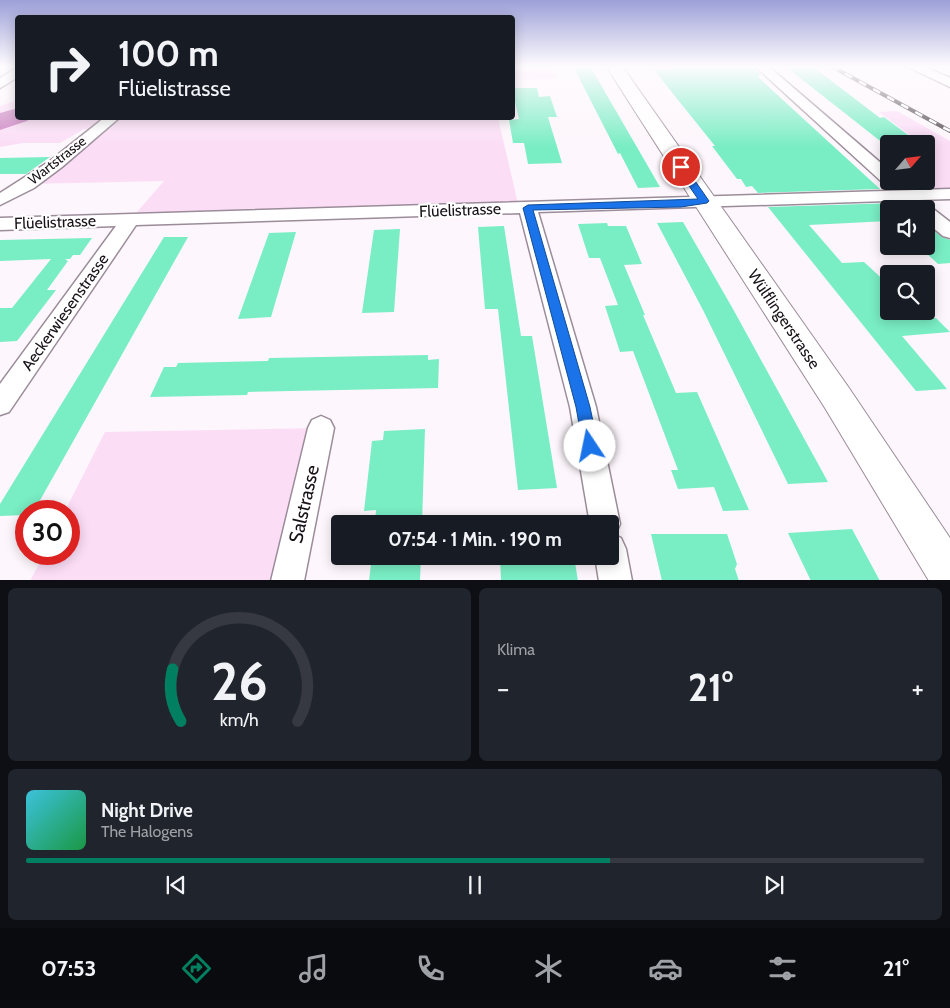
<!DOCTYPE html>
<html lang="de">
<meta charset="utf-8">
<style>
:root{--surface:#171b24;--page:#20242c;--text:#f1f3f6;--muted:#9ea1a6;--line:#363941;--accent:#008060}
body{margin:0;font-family:Cabin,sans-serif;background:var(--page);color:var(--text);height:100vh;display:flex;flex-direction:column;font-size:19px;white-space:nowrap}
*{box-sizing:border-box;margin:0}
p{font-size:16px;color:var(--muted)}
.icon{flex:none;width:28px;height:28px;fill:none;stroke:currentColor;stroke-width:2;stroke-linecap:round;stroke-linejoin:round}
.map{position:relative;height:580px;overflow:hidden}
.panel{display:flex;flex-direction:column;gap:8px;padding:8px;background:#0d0f14;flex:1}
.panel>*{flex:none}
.hud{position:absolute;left:15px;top:15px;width:500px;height:105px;border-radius:5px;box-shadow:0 2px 12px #0003;background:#171b24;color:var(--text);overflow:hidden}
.needle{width:32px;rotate:62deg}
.fabs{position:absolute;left:880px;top:135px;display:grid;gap:10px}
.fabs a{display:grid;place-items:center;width:55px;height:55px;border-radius:5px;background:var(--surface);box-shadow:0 2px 12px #0003;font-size:25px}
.speed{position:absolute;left:15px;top:500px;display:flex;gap:10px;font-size:25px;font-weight:700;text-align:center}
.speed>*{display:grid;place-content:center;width:65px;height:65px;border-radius:50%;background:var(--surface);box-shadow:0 2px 12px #0003;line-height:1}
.speed .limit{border:8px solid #d22;background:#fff;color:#111}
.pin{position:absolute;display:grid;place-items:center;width:42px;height:42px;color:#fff;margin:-21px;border:2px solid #fff;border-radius:50%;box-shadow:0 1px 5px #0007}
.me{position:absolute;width:55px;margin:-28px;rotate:349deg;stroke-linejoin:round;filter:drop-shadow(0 0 4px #0008)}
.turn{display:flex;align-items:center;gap:18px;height:105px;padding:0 20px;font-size:22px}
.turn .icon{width:65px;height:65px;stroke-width:2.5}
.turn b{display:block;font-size:35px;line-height:42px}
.big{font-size:38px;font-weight:700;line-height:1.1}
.panel .card{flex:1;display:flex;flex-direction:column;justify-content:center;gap:8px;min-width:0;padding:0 18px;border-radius:8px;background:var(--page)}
.panel .dial{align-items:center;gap:0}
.dial svg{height:130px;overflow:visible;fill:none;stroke:var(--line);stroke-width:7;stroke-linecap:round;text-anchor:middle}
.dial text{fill:var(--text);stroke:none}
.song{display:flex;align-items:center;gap:15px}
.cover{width:60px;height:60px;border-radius:8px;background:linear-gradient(135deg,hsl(190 70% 55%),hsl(140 70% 35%))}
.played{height:5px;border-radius:2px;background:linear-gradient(90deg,var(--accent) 65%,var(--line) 65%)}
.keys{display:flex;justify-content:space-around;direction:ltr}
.heat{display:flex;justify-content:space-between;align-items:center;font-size:28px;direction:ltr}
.panel .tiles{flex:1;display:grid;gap:8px;grid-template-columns:1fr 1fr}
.card:last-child{grid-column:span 2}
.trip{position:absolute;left:331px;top:515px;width:288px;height:50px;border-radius:5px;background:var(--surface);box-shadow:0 2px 12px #0003;font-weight:700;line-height:50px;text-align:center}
.tabs{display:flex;height:80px;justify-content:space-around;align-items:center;background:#090b0e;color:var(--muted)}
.tabs .icon{width:35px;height:35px}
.tabs .active{color:var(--accent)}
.tabs b{font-size:22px;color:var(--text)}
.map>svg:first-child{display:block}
.green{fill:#fbddf6}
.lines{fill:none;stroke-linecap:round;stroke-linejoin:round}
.river{fill:#cb82c1;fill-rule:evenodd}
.building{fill:#79edc4}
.minor-casing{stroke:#9b8c99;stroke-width:3}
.primary-casing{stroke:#9b8c99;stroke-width:2}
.minor{fill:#fff;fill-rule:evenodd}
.primary{fill:#fff;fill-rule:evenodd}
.rail-casing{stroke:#514b50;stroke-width:4}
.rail{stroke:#fff;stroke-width:2.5;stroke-dasharray:8;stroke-linecap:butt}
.route{fill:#1a73e8;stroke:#114b97}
.labels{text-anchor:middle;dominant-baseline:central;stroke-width:4.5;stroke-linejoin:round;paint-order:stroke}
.far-street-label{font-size:14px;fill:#181217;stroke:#fff}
.street-label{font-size:16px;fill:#181217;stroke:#fff}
.near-street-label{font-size:19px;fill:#181217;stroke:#fff}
</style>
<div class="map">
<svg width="950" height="581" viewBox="0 0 950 581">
<rect width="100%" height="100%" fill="#fdf6fc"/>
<!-- green -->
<path class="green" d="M513 66H551L557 79 513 80Z
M17 100 18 118H109L90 130 84 129 60 143H23L0 147V106Z
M897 111 950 141V191C931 192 915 195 900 181H926V153L934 152 926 147V144H922L879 112Z
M112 118H498L519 208 131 219 164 181 28 184Z
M321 428 287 580 30 581 44 554H69V511H65L105 432Z"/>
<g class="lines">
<!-- river -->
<path class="river" d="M18 108V118H30L27 121 0 130V113Z"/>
</g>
<!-- building -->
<path class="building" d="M573 66H590L660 187 638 188 620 153 618 154Z
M670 66H753L761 74 758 77 880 189 758 193 752 186 746 187 741 179H737L712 146H715L654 70 673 69Z
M785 66H812L880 118 884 117 920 144H884Z
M512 88H537L539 97 550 96 557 117H548L562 163 528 164 524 143H513L509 120 519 119Z
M50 157 26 174H0V158Z
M895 203 902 209H889V221L809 225 842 263 864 262 889 285V320L936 318 950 332 902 336 947 389 916 391 768 207Z
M683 222 733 309 828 482 788 484 703 310 657 223Z
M607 223 608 226H626L642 264 624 265 645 315H643L676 393 697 392 749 510 723 511 714 487 678 489 671 470H678L633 351 620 352 605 306 618 305 600 258H589L578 224Z
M926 225 942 237 950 240V263L938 264 926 253Z
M504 226 521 336H532L557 488 518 490 498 309H485L478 227Z
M400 229 394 312 362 313 374 230Z
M296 232 271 317 238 319 269 233Z
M164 237H188L34 511H26V515L0 516V504Z
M92 238 80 255H73L70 259H65L68 261 47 290H56L17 341 0 342V308H12L51 259 0 261V240Z
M428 355V360L439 359 438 388 248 392 247 395 150 397 164 367H176L178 363 268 361 269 358Z
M425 429 422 524H375L376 510 364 511 372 441 383 440 384 431Z
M852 529 880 581H811L788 533Z
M651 534H727L737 564 735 569 739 581H662Z
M372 556H421L420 581H369Z
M500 556H574L578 581H501Z"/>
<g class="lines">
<!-- minor casing -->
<g class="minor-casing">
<path id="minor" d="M755 66H768L889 170V181H896L895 183H883Z
M906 66H923L950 78V87Z
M18 67V77L0 88V78Z
M104 118H119L62 167 34 188 0 205V193L50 161Z
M950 189V199L538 212 596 407 620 524 615 535 621 538 626 549 632 581H599L595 556H610V524H590L570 407 520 213 136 225 9 412 0 415V384L116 226 0 230V218Z
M926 207 932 208 950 222V238L943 236 926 222V209H919Z
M321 416 330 420 334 428 304 581H271L308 428 312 420Z"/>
</g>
<!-- primary casing -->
<g class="primary-casing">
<path id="primary" d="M606 66H622L849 388 950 538V581H929L825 408Z"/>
</g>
<!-- minor -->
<use href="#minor" class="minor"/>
<!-- primary -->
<use href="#primary" class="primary"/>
<!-- rail casing -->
<g class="rail-casing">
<path id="rail" d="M831 66 950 131"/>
</g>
<!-- rail -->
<use href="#rail" class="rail"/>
</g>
<!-- sky -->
<linearGradient id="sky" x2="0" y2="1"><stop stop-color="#9ca0d8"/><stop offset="0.45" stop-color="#fefbfe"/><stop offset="1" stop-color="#fefbfe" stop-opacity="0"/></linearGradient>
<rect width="950" height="147" fill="url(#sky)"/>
<!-- route -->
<path class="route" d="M681 164 684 165 709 201 707 203 681 207 533 210 590 407 598 446 596 451 590 453 585 451 583 446 576 407 523 208 528 205 698 199 676 167Z"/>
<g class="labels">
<!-- far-street labels -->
<g class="far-street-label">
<text transform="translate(57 160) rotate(-38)">Wartstrasse</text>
</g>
<!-- street labels -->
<g class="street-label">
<text transform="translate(460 210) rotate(-2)">Flüelistrasse</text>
<text transform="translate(55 222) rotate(-2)">Flüelistrasse</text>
<text transform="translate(65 312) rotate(-55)">Aeckerwiesenstrasse</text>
<text transform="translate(784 319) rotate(56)">Wülflingerstrasse</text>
</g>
<!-- near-street labels -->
<g class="near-street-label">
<text transform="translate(304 504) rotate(-77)">Salstrasse</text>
</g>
</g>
</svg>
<div class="fabs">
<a><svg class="needle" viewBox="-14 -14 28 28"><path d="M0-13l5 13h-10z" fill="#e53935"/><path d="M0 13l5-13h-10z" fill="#9ea1a6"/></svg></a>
<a><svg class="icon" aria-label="sound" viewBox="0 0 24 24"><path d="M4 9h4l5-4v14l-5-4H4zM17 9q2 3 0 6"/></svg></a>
<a><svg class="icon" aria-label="search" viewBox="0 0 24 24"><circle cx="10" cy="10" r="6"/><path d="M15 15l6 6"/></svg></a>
</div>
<div class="speed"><div class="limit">30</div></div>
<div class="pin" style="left:681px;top:167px;background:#d93025"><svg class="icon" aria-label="arrive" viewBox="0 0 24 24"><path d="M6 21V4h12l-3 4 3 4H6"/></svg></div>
<svg class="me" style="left:590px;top:446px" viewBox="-20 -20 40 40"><circle r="19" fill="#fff"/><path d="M0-13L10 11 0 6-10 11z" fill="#1a73e8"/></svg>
<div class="trip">07:54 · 1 Min. · 190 m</div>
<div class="hud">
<div class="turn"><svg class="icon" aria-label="right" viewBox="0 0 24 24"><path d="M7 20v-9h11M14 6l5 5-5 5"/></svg><div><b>100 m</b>Flüelistrasse</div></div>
</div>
</div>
<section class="panel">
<div class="tiles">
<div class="card dial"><svg viewBox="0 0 100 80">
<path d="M14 69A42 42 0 1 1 86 69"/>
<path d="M14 69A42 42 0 0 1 9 37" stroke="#008060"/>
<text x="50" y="56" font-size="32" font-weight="700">26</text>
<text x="50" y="72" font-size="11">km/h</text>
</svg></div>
<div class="card"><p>Klima</p>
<div class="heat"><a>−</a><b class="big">21°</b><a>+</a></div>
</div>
<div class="card">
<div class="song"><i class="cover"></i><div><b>Night Drive</b><p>The Halogens</p></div></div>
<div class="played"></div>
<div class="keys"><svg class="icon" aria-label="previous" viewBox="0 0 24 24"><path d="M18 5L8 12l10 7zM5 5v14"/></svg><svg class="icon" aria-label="pause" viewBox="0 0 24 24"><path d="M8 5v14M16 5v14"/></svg><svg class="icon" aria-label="next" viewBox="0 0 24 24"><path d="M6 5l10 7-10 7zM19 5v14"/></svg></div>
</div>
</div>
</section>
<nav class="tabs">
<b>07:53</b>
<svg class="icon active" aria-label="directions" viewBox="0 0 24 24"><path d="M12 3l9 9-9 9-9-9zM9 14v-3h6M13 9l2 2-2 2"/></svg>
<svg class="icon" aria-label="music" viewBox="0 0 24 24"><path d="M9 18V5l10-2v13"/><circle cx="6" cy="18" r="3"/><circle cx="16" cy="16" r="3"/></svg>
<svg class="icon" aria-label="phone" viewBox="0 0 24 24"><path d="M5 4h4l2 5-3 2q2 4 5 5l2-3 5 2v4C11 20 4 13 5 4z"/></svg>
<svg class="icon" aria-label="climate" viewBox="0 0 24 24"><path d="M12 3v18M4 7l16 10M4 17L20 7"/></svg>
<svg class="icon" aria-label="car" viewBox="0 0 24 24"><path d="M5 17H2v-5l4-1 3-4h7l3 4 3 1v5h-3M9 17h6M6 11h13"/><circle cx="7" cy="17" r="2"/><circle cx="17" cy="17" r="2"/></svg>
<svg class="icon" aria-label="filters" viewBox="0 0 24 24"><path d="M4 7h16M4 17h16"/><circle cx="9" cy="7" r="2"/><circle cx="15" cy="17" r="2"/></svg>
<b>21°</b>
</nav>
